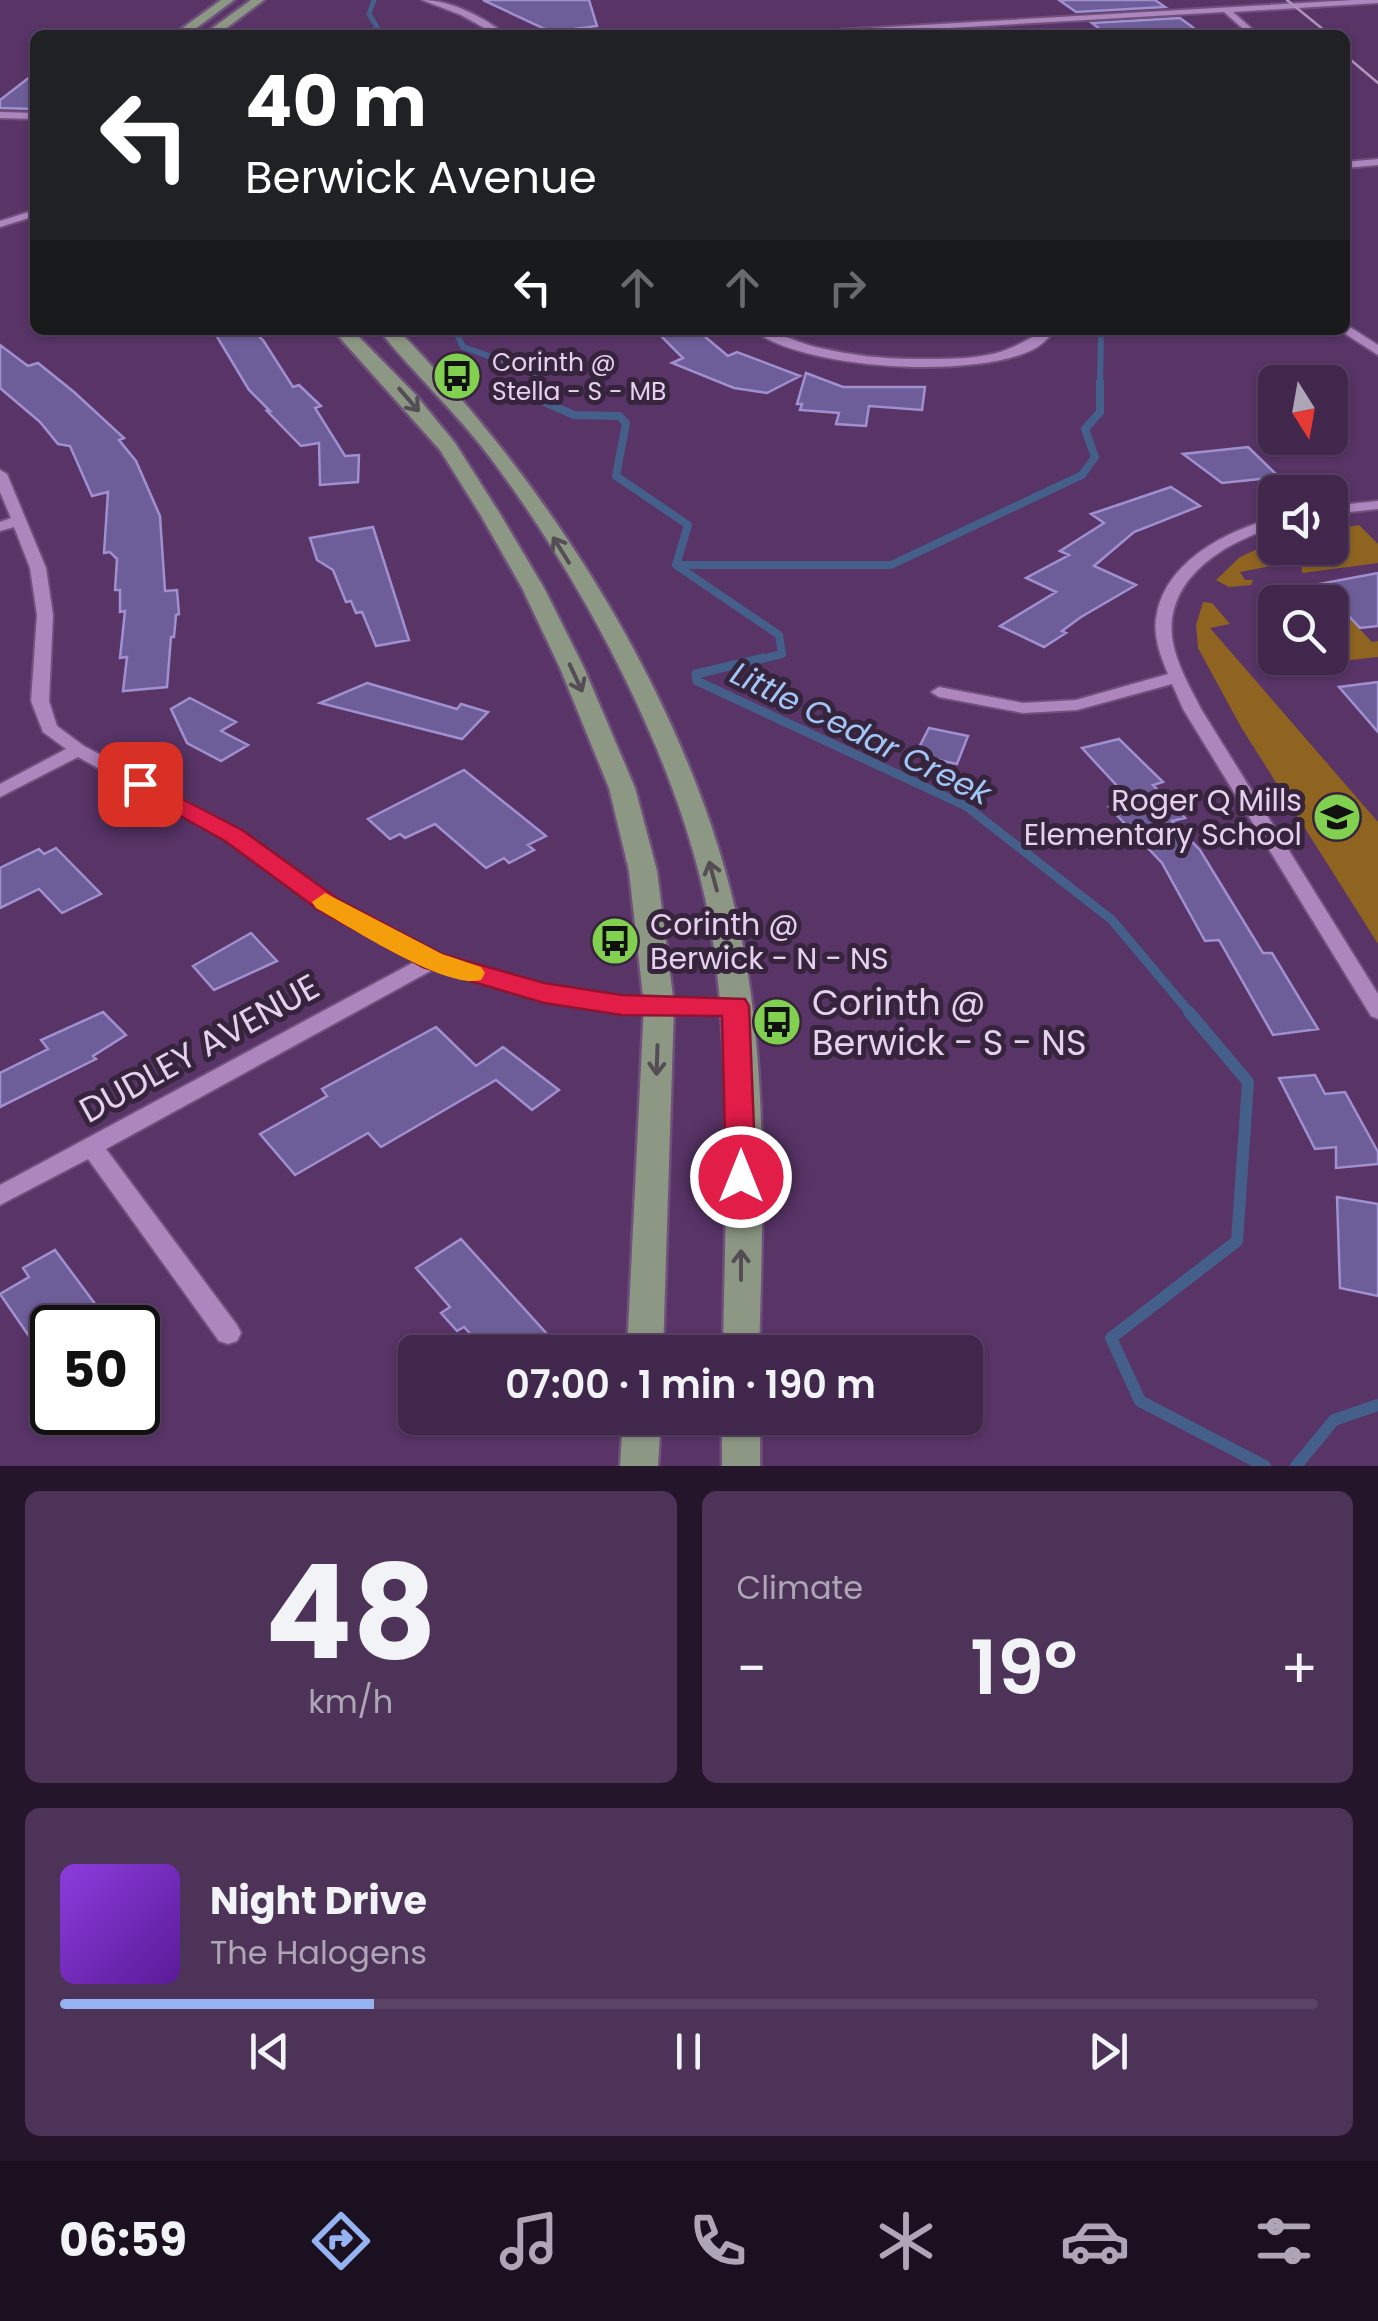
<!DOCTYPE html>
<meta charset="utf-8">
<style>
:root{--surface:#42274d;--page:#4c3357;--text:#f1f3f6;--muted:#aea5b6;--line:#5a4465;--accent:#95b2f1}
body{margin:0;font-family:Poppins,sans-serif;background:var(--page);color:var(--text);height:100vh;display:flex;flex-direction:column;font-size:38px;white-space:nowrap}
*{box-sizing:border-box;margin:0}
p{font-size:32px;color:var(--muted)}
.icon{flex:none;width:55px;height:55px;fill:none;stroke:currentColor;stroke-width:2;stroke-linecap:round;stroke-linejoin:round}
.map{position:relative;height:1466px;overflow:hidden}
.side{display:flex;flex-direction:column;gap:25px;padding:25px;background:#24152a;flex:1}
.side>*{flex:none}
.guide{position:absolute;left:30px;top:30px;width:1320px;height:305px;border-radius:15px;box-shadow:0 2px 8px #0004,0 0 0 2px var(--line);background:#202124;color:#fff;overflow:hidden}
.needle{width:65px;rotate:169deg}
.tools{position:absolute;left:1258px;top:365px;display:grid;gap:20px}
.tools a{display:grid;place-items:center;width:90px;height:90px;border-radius:15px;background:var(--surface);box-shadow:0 2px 8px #0004,0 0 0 2px var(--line);font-size:50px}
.speed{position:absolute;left:30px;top:1305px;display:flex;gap:20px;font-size:50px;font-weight:700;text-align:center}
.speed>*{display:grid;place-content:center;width:130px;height:130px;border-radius:50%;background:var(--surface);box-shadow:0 2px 8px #0004,0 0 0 2px var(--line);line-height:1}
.speed .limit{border:5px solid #111;border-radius:15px;background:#fff;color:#111}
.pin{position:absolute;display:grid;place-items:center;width:85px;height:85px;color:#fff;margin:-42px;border-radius:20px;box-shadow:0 5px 15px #0006}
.me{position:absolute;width:110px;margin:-55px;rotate:0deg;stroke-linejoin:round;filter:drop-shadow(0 0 8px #0008)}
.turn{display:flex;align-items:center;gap:35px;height:210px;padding:0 50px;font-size:45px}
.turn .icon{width:130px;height:130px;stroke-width:2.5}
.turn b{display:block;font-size:70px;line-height:85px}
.lanes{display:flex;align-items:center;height:95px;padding:0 50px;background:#0003;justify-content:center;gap:50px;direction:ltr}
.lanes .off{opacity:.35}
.big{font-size:75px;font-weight:600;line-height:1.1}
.side .widget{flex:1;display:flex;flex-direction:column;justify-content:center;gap:15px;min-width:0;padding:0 35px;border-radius:15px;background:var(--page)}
.side .dial{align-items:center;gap:0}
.dial b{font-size:130px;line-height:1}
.song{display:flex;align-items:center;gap:30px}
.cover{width:120px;height:120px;border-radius:15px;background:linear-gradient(135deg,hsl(270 70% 55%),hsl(270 70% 35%))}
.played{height:10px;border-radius:5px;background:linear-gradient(90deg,var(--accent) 25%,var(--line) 25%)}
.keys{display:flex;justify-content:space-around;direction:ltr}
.heat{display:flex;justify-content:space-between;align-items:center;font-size:55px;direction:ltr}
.side .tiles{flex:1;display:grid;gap:25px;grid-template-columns:1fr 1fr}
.widget:last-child{grid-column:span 2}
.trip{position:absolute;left:398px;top:1335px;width:585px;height:100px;border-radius:15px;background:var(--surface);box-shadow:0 2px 8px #0004,0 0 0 2px var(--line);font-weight:600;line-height:100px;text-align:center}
.tabs{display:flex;height:160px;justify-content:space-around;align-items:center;background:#1a101f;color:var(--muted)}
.tabs .icon{width:70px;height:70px}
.tabs .selected{color:var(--accent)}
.tabs b{font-size:45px;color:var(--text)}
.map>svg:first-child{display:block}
.green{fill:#8e6420}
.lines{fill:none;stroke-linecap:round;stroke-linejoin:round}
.stream-far4{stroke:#455f8b;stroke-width:5}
.stream-far3{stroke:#455f8b;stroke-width:6}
.stream-far2{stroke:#455f8b;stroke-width:8}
.stream-far1{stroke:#455f8b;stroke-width:9}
.stream{stroke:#455f8b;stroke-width:12}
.building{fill:#6d5e99;stroke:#a090cf;stroke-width:2.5}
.minor-casing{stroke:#6f517c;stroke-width:4}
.major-casing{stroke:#6f517c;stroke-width:5}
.minor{fill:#ad86be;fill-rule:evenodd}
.major{fill:#8d9884;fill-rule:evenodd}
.tram{stroke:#af94ba;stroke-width:2.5}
.oneway{stroke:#544d55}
.route{fill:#e11d48;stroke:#92132f;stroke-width:2.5}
.slow{fill:#f59e0b}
.labels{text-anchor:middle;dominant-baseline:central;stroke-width:10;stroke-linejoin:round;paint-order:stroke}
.far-poi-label{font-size:25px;fill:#e5d0ee;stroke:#35243c;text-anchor:start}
.poi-label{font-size:30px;fill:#e5d0ee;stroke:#35243c;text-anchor:end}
.water-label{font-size:32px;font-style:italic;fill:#a1c6f6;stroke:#35243c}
.near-poi-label{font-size:35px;fill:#e5d0ee;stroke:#35243c;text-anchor:start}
.near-street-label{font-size:35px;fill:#e5d0ee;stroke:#35243c}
</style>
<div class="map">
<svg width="1378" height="1466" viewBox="0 0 1378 1466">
<rect width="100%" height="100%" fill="#583467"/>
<!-- green -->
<path class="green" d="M1359 525 1378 544V563L1302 573 1301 554 1312 552 1309 548H1330V530Z
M1262 547 1271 554V566L1240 572 1245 580H1253L1251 585 1229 587 1216 580 1240 557Z
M1333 601 1372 642 1378 641V657L1333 662 1329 658 1330 630 1333 629 1330 602H1324Z
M1203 602 1212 603 1230 624 1210 628 1378 822V944L1241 727 1198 648 1196 625Z"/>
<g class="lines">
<!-- stream-far4 -->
<path class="stream-far4" d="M369 35 377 27 369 14 374 0"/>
<!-- stream-far3 -->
<path class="stream-far3" d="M462 330 458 336 463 347 535 372 534 385
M1100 385 1101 330"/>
<!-- stream-far2 -->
<path class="stream-far2" d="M534 382 533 397 574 415 619 416 626 423 616 476 688 525 676 565 779 635 782 654 753 661
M677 565H891L1082 475 1095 457 1085 429 1100 412V382"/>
<!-- stream-far1 -->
<path class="stream-far1" d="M764 658 696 674 697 681 966 806 1112 920 1191 1014"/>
<!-- stream -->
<path class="stream" d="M1189 1012 1248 1082 1237 1241 1111 1338 1140 1401 1265 1466
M1296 1466 1334 1420 1378 1405"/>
</g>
<!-- building -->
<path class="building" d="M483 0H589L597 26 551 32Z
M1059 0H1155L1165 7 1076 12Z
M1180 18 1195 29 1105 33 1092 23Z
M35 73V109L0 108V100Z
M213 330H252L263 340 293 387 299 385 321 406 315 408 345 456 359 455 358 482 320 485 319 443 301 446 267 411H270L249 390Z
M655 330H697L728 356 737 352 800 376 767 393 734 388 672 363 683 358Z
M0 345 28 366 38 363 74 392 124 438 119 440 136 461 160 516 165 591 177 590 179 614 176 615 174 637H171L167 687 123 691 127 657 120 658 125 611 120 612V590H115L117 559 110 552 104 553 108 492 92 496 70 446 58 444 40 422 0 388Z
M806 373 843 387H925L922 410 869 406 866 426 836 424 839 413 800 410 802 404H797Z
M1248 447 1279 477 1222 483 1183 454Z
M1171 487 1200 506 1134 532 1094 566 1136 585 1081 617 1062 631 1066 633 1044 647 1000 626 1056 592 1026 578 1069 555 1060 551 1104 523 1091 514Z
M373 527 409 640 376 646 362 612 356 613 351 601 346 602 333 570 317 560 310 538Z
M1378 573V626L1360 628 1319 584Z
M1378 682V732L1339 687Z
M367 683 457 709 461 704 488 712 462 739 320 703Z
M190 698 236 722 221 731 248 745 221 761 187 743 171 709Z
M929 728 968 736 957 764 915 755Z
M1119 739 1163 782 1153 785 1185 818 1172 821 1200 850 1263 953H1272L1318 1029 1273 1035 1219 940 1205 941 1162 863 1109 807 1131 801 1082 748Z
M464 770 546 836 528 845 534 850 509 863 504 858 486 868 435 824 405 838 400 834 390 839 368 819Z
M56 848 101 894 62 913 39 889 0 908V868L39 849 44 854Z
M251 933 277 961 214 990 193 966Z
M103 1012 126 1035 93 1056 96 1059 0 1107V1073L48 1049 41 1040Z
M436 1027 476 1066 503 1047 559 1090 532 1110 496 1080 381 1147 368 1133 295 1175 260 1134 327 1096 322 1089Z
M1315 1075 1325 1094 1345 1092 1378 1152V1164L1336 1168V1147L1315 1149 1279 1078Z
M1337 1197 1378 1204V1296L1340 1288Z
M461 1239 547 1334 519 1352H487L464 1327 457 1331 441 1313 450 1307 416 1268Z
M55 1250 113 1328H50L31 1339 0 1294 29 1277 23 1268Z"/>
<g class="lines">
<!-- minor casing -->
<g class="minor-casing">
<path id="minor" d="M422 0C452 0 484 18 507 35H497L461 15Z
M1354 0H1378V3L1233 12 1259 35H1250L1224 12 828 35H781L785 33Z
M0 112 35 113V119L0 118Z
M1378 159V165L1345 168V162Z
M35 210V216L0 227V221Z
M1345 324 1378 345V355L1341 331 1345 330Z
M753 330C776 330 797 343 820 348 850 355 883 359 914 359 942 359 972 360 1000 352 1021 346 1038 330 1056 330 1049 337 1041 346 1032 350 974 379 805 370 753 330Z
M0 470 7 474 46 568 53 615 49 701 57 726 84 746 240 831 336 900 439 956 543 986 622 998 736 999 743 1001 747 1006 743 1011 622 1012 543 1000 434 969 106 1149 237 1325 241 1333 237 1341 228 1344 219 1341 88 1159 0 1205V1185L416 961 322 910 226 839 78 757 0 797V784L66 749 43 732 31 701 37 615 30 568 14 527 0 531V522L11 518 0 492Z
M1378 501V509L1330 514V506Z
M1275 518V527C1226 542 1166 577 1172 637 1175 662 1190 687 1201 709L1378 994V1019L1371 1016 1183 709 1172 684 1077 710 1023 713 939 697 931 692 939 687 1023 703 1076 700 1168 674C1160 655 1152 634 1157 613 1168 560 1228 530 1275 518Z"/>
</g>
<!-- major casing -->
<g class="major-casing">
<path id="major" d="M221 0H234L187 35H173Z
M251 0H264L217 35H203Z
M333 330H352L415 394 455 443 500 514 544 588 584 668 635 788 657 871 674 1005 663 1352H627L644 1005 629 871 609 788 560 668 522 588 480 514 440 450Z
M379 330H398C555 491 696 713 741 936 768 1067 763 1219 759 1352H723C725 1215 733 1078 713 942 690 780 587 586 489 456 455 411 414 374 379 330Z
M623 1418H661L658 1466H620Z
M722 1418H760V1466H722Z"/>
</g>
<!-- minor -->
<use href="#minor" class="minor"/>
<!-- major -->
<use href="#major" class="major"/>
<!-- tram -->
<path class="tram" d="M1287 0 1330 35
M1345 55 1378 83"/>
</g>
<!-- one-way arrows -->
<defs><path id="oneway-shaft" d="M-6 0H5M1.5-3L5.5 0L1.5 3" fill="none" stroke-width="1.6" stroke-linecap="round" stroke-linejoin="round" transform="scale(2.5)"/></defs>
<g class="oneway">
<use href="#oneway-shaft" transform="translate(409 400) rotate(49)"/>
<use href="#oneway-shaft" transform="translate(561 550) rotate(-122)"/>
<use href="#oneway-shaft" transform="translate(576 678) rotate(65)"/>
<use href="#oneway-shaft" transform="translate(713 876) rotate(-105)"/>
<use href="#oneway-shaft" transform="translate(657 1060) rotate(92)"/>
<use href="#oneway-shaft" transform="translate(741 1265) rotate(-90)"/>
</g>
<!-- route -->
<path class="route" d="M140 777 242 830 338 899 442 954 544 983 622 995 745 999 749 1006 756 1177 752 1185 741 1189 730 1185 726 1177 722 1016 622 1015 544 1003 423 967 320 911 225 841 132 789 128 784Z"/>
<!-- slow -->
<path class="slow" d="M325 893 442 954 481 967 485 973 481 980C446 990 349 926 316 908L312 902Z"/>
<!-- icons -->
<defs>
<g id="bus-disc" transform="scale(2.5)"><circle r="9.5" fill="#82d050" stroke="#35243c"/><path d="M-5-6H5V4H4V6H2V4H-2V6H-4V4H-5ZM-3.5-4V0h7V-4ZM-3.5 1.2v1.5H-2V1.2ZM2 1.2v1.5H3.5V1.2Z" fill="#111"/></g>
<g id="school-disc" transform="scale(2.5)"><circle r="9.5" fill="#82d050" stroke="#35243c"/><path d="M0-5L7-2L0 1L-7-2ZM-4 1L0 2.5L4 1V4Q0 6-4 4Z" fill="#111"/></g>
</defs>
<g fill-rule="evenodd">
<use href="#bus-disc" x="457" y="376"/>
<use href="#school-disc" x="1337" y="817"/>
<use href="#bus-disc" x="615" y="941"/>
<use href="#bus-disc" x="777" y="1022"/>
</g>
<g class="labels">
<!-- far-poi labels -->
<g class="far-poi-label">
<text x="492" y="362">Corinth @<tspan x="492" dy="29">Stella - S - MB</tspan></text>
</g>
<!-- poi labels -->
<g class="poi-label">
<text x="1302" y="800">Roger Q Mills<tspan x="1302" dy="34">Elementary School</tspan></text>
<text x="650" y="924" text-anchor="start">Corinth @<tspan x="650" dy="34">Berwick - N - NS</tspan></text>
</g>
<!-- water labels -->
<g class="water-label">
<text transform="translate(861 733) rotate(26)">Little Cedar Creek</text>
</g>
<!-- near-poi labels -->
<g class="near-poi-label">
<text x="812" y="1002">Corinth @<tspan x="812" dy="40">Berwick - S - NS</tspan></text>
</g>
<!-- near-street labels -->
<g class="near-street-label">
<text transform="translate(199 1048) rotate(-29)">DUDLEY AVENUE</text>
</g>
</g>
</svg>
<div class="tools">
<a><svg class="needle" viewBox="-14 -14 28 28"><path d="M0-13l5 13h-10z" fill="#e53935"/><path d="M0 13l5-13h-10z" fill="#aea5b6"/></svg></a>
<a><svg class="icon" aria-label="sound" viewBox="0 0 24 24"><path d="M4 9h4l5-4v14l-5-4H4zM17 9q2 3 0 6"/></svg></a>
<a><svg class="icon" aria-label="search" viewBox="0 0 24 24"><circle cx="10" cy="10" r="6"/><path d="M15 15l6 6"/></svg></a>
</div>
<div class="speed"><div class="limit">50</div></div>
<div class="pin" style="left:140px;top:784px;background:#d93025"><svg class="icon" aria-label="arrive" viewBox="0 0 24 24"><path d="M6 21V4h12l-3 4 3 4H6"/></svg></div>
<svg class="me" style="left:741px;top:1177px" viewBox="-20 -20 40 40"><circle r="17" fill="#e11d48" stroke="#fff" stroke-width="3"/><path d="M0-11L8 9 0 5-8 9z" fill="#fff"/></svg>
<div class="trip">07:00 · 1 min · 190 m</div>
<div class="guide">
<div class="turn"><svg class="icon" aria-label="left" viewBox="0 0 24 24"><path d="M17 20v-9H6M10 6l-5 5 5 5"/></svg><div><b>40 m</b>Berwick Avenue</div></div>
<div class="lanes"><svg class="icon" aria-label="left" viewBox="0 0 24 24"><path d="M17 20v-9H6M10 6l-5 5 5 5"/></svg><svg class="icon off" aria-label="ahead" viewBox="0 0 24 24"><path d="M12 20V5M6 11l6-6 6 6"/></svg><svg class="icon off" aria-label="ahead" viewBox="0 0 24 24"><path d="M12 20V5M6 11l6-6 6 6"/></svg><svg class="icon off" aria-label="right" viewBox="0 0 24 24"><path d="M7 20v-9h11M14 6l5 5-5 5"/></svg></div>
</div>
</div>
<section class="side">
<div class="tiles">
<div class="widget dial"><b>48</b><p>km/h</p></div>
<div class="widget"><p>Climate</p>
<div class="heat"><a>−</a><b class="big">19°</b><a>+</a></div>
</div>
<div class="widget">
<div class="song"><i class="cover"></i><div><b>Night Drive</b><p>The Halogens</p></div></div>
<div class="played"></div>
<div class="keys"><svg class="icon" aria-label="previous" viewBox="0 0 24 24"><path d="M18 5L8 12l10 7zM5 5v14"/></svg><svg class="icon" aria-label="pause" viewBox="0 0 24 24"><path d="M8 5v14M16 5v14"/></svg><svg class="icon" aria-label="next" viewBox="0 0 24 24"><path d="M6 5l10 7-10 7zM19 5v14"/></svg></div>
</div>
</div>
</section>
<nav class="tabs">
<b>06:59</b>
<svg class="icon selected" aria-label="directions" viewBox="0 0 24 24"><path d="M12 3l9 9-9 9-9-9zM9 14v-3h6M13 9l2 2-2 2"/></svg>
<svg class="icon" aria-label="music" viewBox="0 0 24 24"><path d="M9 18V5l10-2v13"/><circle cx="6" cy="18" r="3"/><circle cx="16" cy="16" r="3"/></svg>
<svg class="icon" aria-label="phone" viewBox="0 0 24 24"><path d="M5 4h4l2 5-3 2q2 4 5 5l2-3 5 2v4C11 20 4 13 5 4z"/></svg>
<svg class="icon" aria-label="climate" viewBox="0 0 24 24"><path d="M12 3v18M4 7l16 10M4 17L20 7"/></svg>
<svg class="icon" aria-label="car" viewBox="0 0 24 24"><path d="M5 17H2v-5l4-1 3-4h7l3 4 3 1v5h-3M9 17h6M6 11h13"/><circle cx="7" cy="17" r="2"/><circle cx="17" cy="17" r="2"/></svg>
<svg class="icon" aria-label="filters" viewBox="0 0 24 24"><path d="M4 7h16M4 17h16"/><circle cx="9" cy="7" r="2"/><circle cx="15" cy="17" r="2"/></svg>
</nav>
